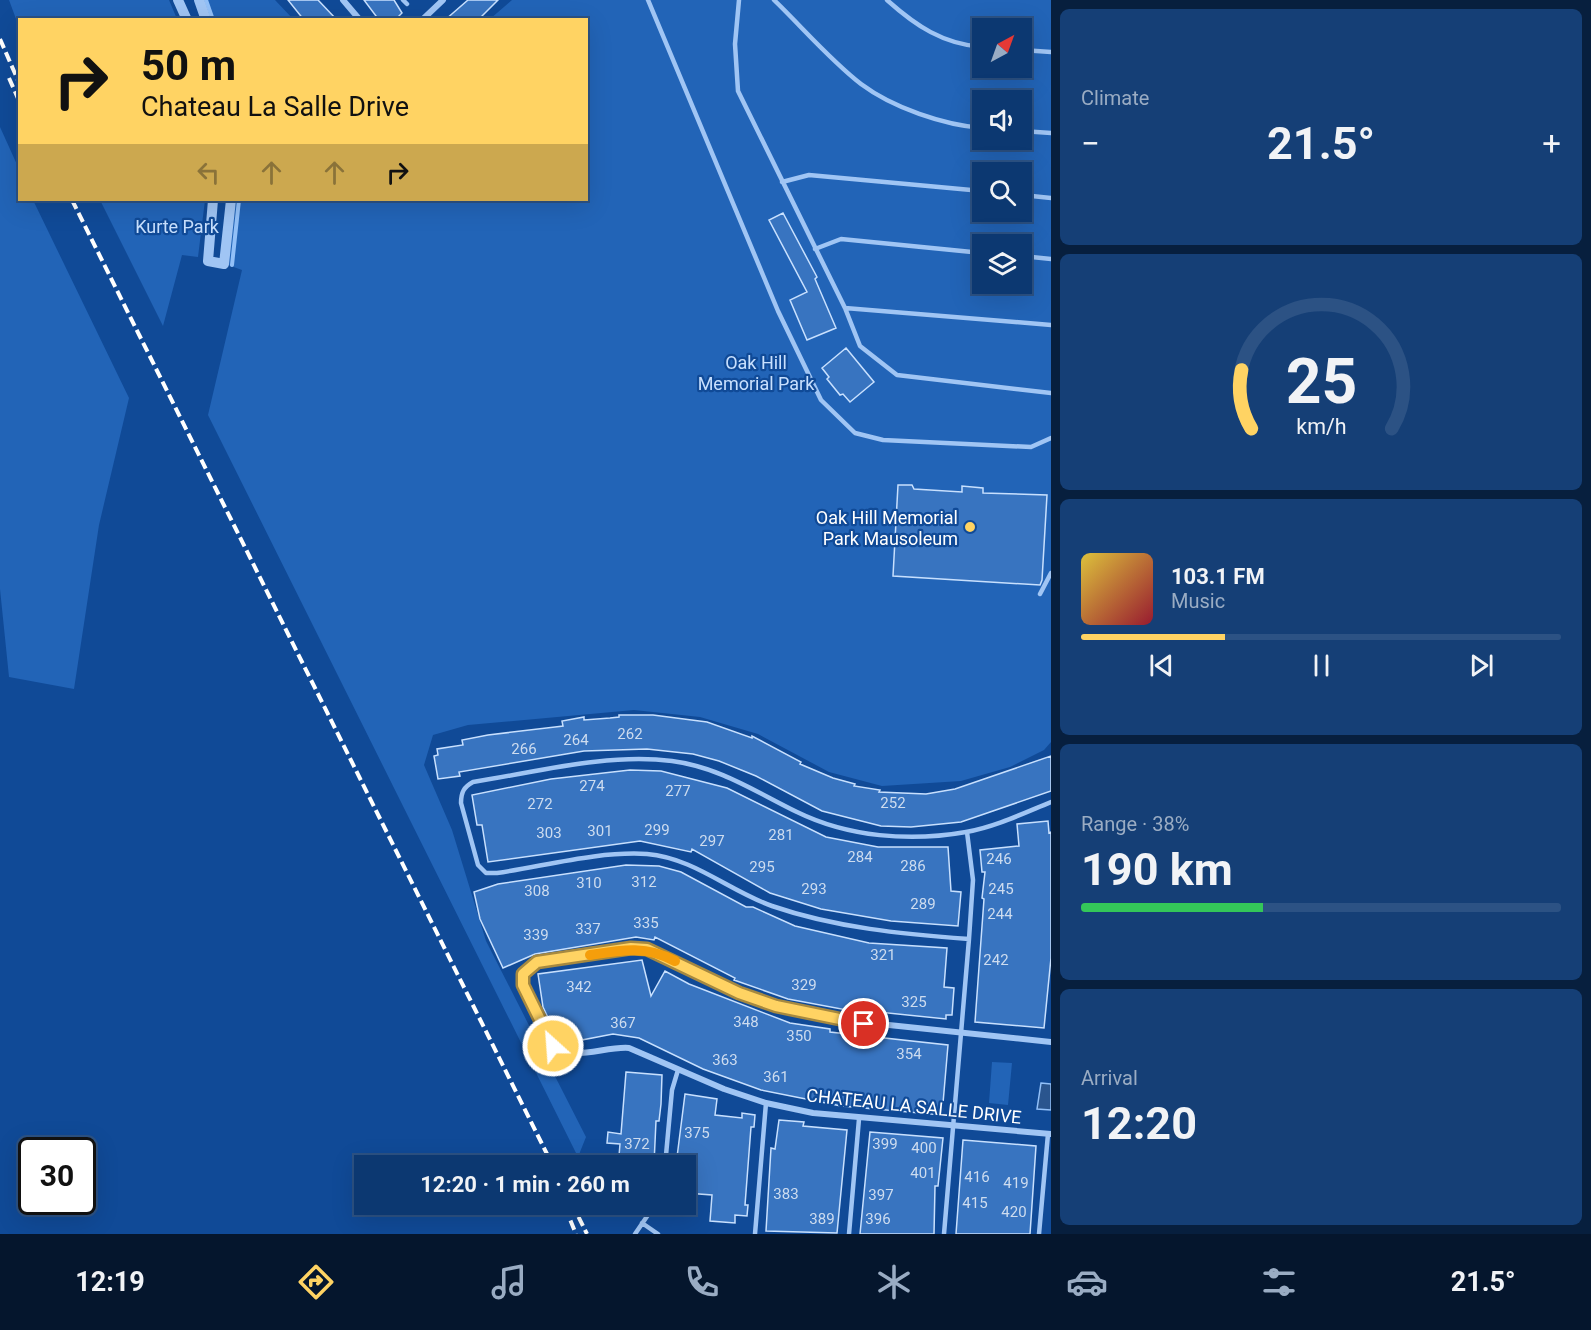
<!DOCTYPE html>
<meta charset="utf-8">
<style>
:root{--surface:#0c3871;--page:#153f76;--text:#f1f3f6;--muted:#9aacc3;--line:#2c5284;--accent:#ffd363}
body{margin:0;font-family:Roboto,sans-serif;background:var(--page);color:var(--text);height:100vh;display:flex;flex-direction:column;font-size:22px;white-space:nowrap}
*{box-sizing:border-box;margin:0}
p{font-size:20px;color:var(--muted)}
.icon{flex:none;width:33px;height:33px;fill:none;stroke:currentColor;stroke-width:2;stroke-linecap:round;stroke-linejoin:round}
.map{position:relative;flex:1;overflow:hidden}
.sheet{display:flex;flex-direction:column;gap:9px;padding:9px;background:#071f3e;width:540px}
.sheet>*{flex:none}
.top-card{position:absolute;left:18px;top:18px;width:570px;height:183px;border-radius:0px;box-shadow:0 6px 24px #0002,0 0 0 2px var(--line);background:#ffd363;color:#111;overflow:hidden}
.needle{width:39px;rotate:41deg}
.fabs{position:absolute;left:972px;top:18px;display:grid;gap:12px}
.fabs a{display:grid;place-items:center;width:60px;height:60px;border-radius:0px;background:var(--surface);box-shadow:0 6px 24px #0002,0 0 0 2px var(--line);font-size:30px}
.speed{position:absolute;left:18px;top:1137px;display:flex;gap:12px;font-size:30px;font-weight:700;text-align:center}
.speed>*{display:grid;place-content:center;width:78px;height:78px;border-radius:50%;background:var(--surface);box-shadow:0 6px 24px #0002,0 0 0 2px var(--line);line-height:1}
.speed .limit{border:3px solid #111;border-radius:9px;background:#fff;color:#111}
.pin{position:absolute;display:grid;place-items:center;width:51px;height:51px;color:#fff;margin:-26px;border:3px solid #fff;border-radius:50%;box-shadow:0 2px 6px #0007}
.me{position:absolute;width:66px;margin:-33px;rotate:334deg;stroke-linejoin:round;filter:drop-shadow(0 0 4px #0008)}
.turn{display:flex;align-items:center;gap:21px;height:126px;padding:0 24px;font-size:27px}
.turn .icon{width:78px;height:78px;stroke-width:2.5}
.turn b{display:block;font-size:42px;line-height:51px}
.lanes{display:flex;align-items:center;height:57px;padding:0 24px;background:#0003;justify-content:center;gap:30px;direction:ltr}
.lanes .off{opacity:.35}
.big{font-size:45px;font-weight:700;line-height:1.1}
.sheet .card{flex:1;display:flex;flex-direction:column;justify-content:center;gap:9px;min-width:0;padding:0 21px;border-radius:9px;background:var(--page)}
.sheet .dial{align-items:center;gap:0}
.dial svg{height:156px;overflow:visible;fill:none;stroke:var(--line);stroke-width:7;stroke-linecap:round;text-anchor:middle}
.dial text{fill:var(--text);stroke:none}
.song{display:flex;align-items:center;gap:18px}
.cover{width:72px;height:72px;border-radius:9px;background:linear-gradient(135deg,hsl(50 70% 55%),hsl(350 70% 35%))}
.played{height:6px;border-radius:3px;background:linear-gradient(90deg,var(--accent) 30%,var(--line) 30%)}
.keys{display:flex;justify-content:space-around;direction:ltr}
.heat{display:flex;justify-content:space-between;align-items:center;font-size:33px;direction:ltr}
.charge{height:9px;border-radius:4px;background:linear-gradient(90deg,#34c759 38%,var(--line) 0)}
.trip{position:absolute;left:354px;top:1155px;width:342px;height:60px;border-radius:0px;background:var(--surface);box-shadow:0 6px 24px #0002,0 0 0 2px var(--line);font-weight:700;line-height:60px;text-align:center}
.tabs{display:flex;height:96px;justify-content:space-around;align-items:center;background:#05162d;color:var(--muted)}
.tabs .icon{width:42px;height:42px}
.tabs .selected{color:var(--accent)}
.tabs b{font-size:27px;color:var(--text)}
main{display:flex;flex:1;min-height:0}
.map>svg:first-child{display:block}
.green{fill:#2264b7;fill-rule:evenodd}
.water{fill:#2a558e;stroke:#92c0f8;stroke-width:1.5}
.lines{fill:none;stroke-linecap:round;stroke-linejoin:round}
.stream{stroke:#92c0f8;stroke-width:4}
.building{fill:#3874c0;stroke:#c8e0fe;stroke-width:1.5}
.service{stroke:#a0c5f4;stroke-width:4.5}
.minor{stroke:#a0c5f4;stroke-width:6}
.tertiary{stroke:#a0c5f4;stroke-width:10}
.rail{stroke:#fff;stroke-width:4;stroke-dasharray:10 4.5;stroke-linecap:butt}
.route-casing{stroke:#a68940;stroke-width:15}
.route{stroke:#ffd363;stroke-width:10}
.slow{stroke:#f59e0b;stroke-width:10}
.poi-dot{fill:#ffd363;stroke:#104a97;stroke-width:2}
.labels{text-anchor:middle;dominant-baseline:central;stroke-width:4.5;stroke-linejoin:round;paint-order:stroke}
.number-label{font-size:15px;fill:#cddcef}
.park-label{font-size:18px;fill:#c8e0fe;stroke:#104a97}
.poi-label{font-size:18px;fill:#fff;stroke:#104a97;text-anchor:end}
.street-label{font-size:18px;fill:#fff;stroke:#104a97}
</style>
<main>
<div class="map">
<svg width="1051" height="1234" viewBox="0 0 1051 1234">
<rect width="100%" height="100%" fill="#104a97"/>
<!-- green -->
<path class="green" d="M9 0H169L177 19 20 20 19 27Z
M203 0H275L293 19H209Z
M512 0H1051V742L1044 750 1010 767 961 781 882 786 829 772 758 734 700 717 634 710 468 725 433 735 424 765 452 830 486 941 586 1137 578 1157 208 415 242 270 228 265 236 200H586V20L490 19ZM982 28H1022V68H982ZM982 100H1022V140H982ZM982 172H1022V212H982ZM982 244H1022V284H982Z
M0 127 19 169 20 200H33L129 398 99 525 74 689 9 677 0 589Z
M100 200H205L198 257 182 255 163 326Z
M992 1062 1012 1063 1008 1105 989 1103Z"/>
<!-- water -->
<path class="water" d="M1041 1083 1051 1084V1110L1037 1109Z"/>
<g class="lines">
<!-- stream -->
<path class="stream" d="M206 0 213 20
M232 265 239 200"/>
</g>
<!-- building -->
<path class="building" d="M288 0H318L337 20H304Z
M364 0H394L402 13 395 20H379Z
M468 0H498L478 20H445Z
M783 213 817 277 815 279 836 328 807 340 790 300 807 292 769 220Z
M846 348 874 382 850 402 843 394 840 395 827 379 829 377 822 368Z
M898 485H912L914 489 962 492V486L983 488V493L1047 495 1042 580 1040 585 893 576Z
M619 715H653L707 722 752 738V736L801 762 800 764 833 778 855 784 854 786 880 790 879 792 926 794 955 789 1051 756V791L961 822 911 827 881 826 822 811 756 776 719 761 693 754 647 749 584 751 459 772 460 776 438 779 434 756 438 755 437 749 463 745 462 740 488 735 555 727 563 726 562 721 584 717V720L610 718 619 717Z
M630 770 661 771 727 788 826 837 878 847H948L951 891 961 892 958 926 891 921 821 909 770 893 692 849 691 852 640 841 488 862 482 825H477L472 795 551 779Z
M1048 821 1049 833 1051 832V958L1044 1028 975 1022 984 899 982 898 985 872H982L980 850 1019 846 1017 824Z
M626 865 659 866 681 872 746 907H753L795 926 869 943 947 948 944 987 954 988 952 1015H946V1019L869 1011 868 1014 788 999 734 980 735 978 655 937 654 940 636 937 535 954 503 968 480 919 474 892 498 884Z
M642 960 651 996 665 971 689 984 790 1023 830 1029V1032L948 1045 942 1115 841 1106 761 1090 703 1069 639 1038 613 1034 566 1043 563 1018 551 1024 543 1007 538 974Z
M626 1072 662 1075 661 1104 659 1121H656L654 1164 627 1162V1157L619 1156 620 1144 607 1143 608 1132 621 1134Z
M685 1094 717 1099 715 1115 742 1118V1113L755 1115 754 1127H751L745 1205H748L747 1216 735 1215V1223L710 1221 712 1195 686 1193V1166L676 1165Z
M779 1120 804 1122 803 1126 847 1130 837 1233 766 1231 771 1148 775 1149Z
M870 1132 943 1138 938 1186H935L934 1234H860Z
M963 1140 1036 1146 1030 1234H956Z"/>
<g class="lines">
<!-- service -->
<path class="service" d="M403 0 407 4
M648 0 778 311 821 400 855 433 883 440 1031 447 1051 438
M739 0 735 44 738 91 845 308 860 346 897 375 1051 393
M774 0C802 27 831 61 861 84 893 108 944 125 982 128
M887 0C916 26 943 44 982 47
M1022 50 1051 52
M1022 131 1051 133
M782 182 809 175 982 191
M1022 195 1051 198
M815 249 841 239 982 253
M1022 256 1051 259
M845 308 1051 325
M1040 594 1051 573
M969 939C903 934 836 928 772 906 729 891 694 858 647 854 598 851 545 866 497 873H486L478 865 461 803C461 792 464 787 473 782 537 772 606 753 672 761 719 767 756 792 797 812 848 837 910 842 966 832 995 827 1024 813 1051 802
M665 1166 672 1090 678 1070
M642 1223 658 1234
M635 1234 650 1212
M755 1234 766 1103
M849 1234 859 1119
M944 1234 969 939 973 880 967 832
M1039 1234 1048 1134"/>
<!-- minor -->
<path class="minor" d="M343 0 360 20
M422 20 443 0
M1051 1042 822 1018 776 1006 739 993 647 949 631 948 537 962 523 974V985L553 1046C572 1062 605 1046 629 1048L724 1089 766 1103 813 1113 1051 1134"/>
<!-- tertiary -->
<path class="tertiary" d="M178 0 187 20
M199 0 206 20
M213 200 208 261 224 264 231 200"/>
<!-- rail -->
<path class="rail" d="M0 39 20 85
M9 78 20 103
M72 200 553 1166
M572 1204 587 1234
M565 1207 576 1234"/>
</g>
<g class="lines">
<!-- route casing -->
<g class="route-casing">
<path id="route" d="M553 1046 523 985V974L537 962 631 948 647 949 739 993 776 1006 864 1024"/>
</g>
<!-- route -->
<use href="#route" class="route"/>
<!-- slow -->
<path class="slow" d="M590 955C621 950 646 945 675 961"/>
</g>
<!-- markers -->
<circle class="poi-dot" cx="970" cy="527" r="6"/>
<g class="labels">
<!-- number labels -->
<g class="number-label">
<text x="630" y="734">262</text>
<text x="576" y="740">264</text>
<text x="524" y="749">266</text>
<text x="592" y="786">274</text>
<text x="678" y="791">277</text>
<text x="893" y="803">252</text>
<text x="540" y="804">272</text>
<text x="657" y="830">299</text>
<text x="600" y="831">301</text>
<text x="549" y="833">303</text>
<text x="781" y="835">281</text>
<text x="712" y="841">297</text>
<text x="860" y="857">284</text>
<text x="999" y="859">246</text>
<text x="913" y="866">286</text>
<text x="762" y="867">295</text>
<text x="644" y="882">312</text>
<text x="589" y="883">310</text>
<text x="814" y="889">293</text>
<text x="1001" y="889">245</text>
<text x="537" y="891">308</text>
<text x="923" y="904">289</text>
<text x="1000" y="914">244</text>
<text x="646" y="923">335</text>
<text x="588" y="929">337</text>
<text x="536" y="935">339</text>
<text x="883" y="955">321</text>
<text x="996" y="960">242</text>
<text x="804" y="985">329</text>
<text x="579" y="987">342</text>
<text x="914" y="1002">325</text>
<text x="746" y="1022">348</text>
<text x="623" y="1023">367</text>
<text x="799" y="1036">350</text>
<text x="909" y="1054">354</text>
<text x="725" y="1060">363</text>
<text x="776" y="1077">361</text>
<text x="697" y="1133">375</text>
<text x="637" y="1144">372</text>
<text x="885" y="1144">399</text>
<text x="924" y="1148">400</text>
<text x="923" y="1173">401</text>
<text x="977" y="1177">416</text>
<text x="1016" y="1183">419</text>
<text x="786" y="1194">383</text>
<text x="881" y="1195">397</text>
<text x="975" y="1203">415</text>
<text x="1014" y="1212">420</text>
<text x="822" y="1219">389</text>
<text x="878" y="1219">396</text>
</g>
<!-- park labels -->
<g class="park-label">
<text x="177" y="226">Kurte Park</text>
<text x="756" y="362">Oak Hill<tspan x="756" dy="21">Memorial Park</tspan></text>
</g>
<!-- poi labels -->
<g class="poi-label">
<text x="958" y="517">Oak Hill Memorial<tspan x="958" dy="21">Park Mausoleum</tspan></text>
</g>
<!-- street labels -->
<g class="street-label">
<text transform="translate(914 1106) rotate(6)">CHATEAU LA SALLE DRIVE</text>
</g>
</g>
</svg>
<div class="fabs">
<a><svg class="needle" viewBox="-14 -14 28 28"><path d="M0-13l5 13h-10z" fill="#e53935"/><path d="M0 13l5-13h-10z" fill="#9aacc3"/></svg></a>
<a><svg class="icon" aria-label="sound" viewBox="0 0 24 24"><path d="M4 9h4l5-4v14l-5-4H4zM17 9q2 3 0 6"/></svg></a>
<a><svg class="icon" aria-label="search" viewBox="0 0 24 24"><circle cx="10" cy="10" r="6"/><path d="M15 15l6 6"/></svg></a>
<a><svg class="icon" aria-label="layers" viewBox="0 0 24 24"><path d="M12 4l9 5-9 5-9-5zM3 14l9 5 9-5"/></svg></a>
</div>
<div class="speed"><div class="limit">30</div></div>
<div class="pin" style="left:864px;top:1024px;background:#d93025"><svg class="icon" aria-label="arrive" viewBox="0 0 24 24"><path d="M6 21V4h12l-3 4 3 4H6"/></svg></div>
<svg class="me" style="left:553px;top:1046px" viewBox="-20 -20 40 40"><circle r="17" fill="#ffd363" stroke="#fff" stroke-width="3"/><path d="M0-11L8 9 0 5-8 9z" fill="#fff"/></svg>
<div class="trip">12:20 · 1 min · 260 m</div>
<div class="top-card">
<div class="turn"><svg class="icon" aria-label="right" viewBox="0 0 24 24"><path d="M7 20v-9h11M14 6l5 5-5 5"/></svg><div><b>50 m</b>Chateau La Salle Drive</div></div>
<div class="lanes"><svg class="icon off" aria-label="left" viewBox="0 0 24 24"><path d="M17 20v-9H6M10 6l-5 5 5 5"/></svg><svg class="icon off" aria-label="ahead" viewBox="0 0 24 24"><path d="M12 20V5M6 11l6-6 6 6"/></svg><svg class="icon off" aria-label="ahead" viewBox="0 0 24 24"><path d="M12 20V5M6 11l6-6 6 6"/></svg><svg class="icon" aria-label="right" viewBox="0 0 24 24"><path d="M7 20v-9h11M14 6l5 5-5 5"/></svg></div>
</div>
</div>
<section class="sheet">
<div class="card"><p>Climate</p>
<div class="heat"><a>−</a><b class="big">21.5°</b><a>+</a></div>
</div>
<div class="card dial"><svg viewBox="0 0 100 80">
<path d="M14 69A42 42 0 1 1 86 69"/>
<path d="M14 69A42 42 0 0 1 9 39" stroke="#ffd363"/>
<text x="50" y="56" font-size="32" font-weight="700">25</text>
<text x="50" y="72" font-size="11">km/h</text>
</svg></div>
<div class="card">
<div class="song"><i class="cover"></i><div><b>103.1 FM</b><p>Music</p></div></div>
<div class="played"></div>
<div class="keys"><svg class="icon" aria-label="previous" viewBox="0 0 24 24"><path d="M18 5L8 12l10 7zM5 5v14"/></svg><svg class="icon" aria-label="pause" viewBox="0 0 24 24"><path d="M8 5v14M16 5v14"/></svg><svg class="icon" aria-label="next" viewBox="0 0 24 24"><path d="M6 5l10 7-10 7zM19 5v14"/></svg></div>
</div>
<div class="card"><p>Range · 38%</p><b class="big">190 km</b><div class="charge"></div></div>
<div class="card"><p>Arrival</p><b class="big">12:20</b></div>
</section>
</main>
<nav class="tabs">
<b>12:19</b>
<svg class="icon selected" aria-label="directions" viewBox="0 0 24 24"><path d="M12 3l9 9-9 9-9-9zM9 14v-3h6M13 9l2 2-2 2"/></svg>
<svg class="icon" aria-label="music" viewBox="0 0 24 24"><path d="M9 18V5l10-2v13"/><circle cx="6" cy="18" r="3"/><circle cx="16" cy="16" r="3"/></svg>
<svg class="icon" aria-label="phone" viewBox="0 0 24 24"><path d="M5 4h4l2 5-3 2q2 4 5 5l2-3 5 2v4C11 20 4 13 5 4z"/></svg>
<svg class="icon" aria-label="climate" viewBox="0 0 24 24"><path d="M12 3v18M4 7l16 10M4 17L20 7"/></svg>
<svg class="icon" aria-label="car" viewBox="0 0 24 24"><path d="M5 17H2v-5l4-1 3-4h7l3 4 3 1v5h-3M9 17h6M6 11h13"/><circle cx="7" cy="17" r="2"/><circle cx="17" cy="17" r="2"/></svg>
<svg class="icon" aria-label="filters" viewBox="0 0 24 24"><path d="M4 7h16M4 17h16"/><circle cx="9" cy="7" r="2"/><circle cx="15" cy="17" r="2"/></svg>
<b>21.5°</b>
</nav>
